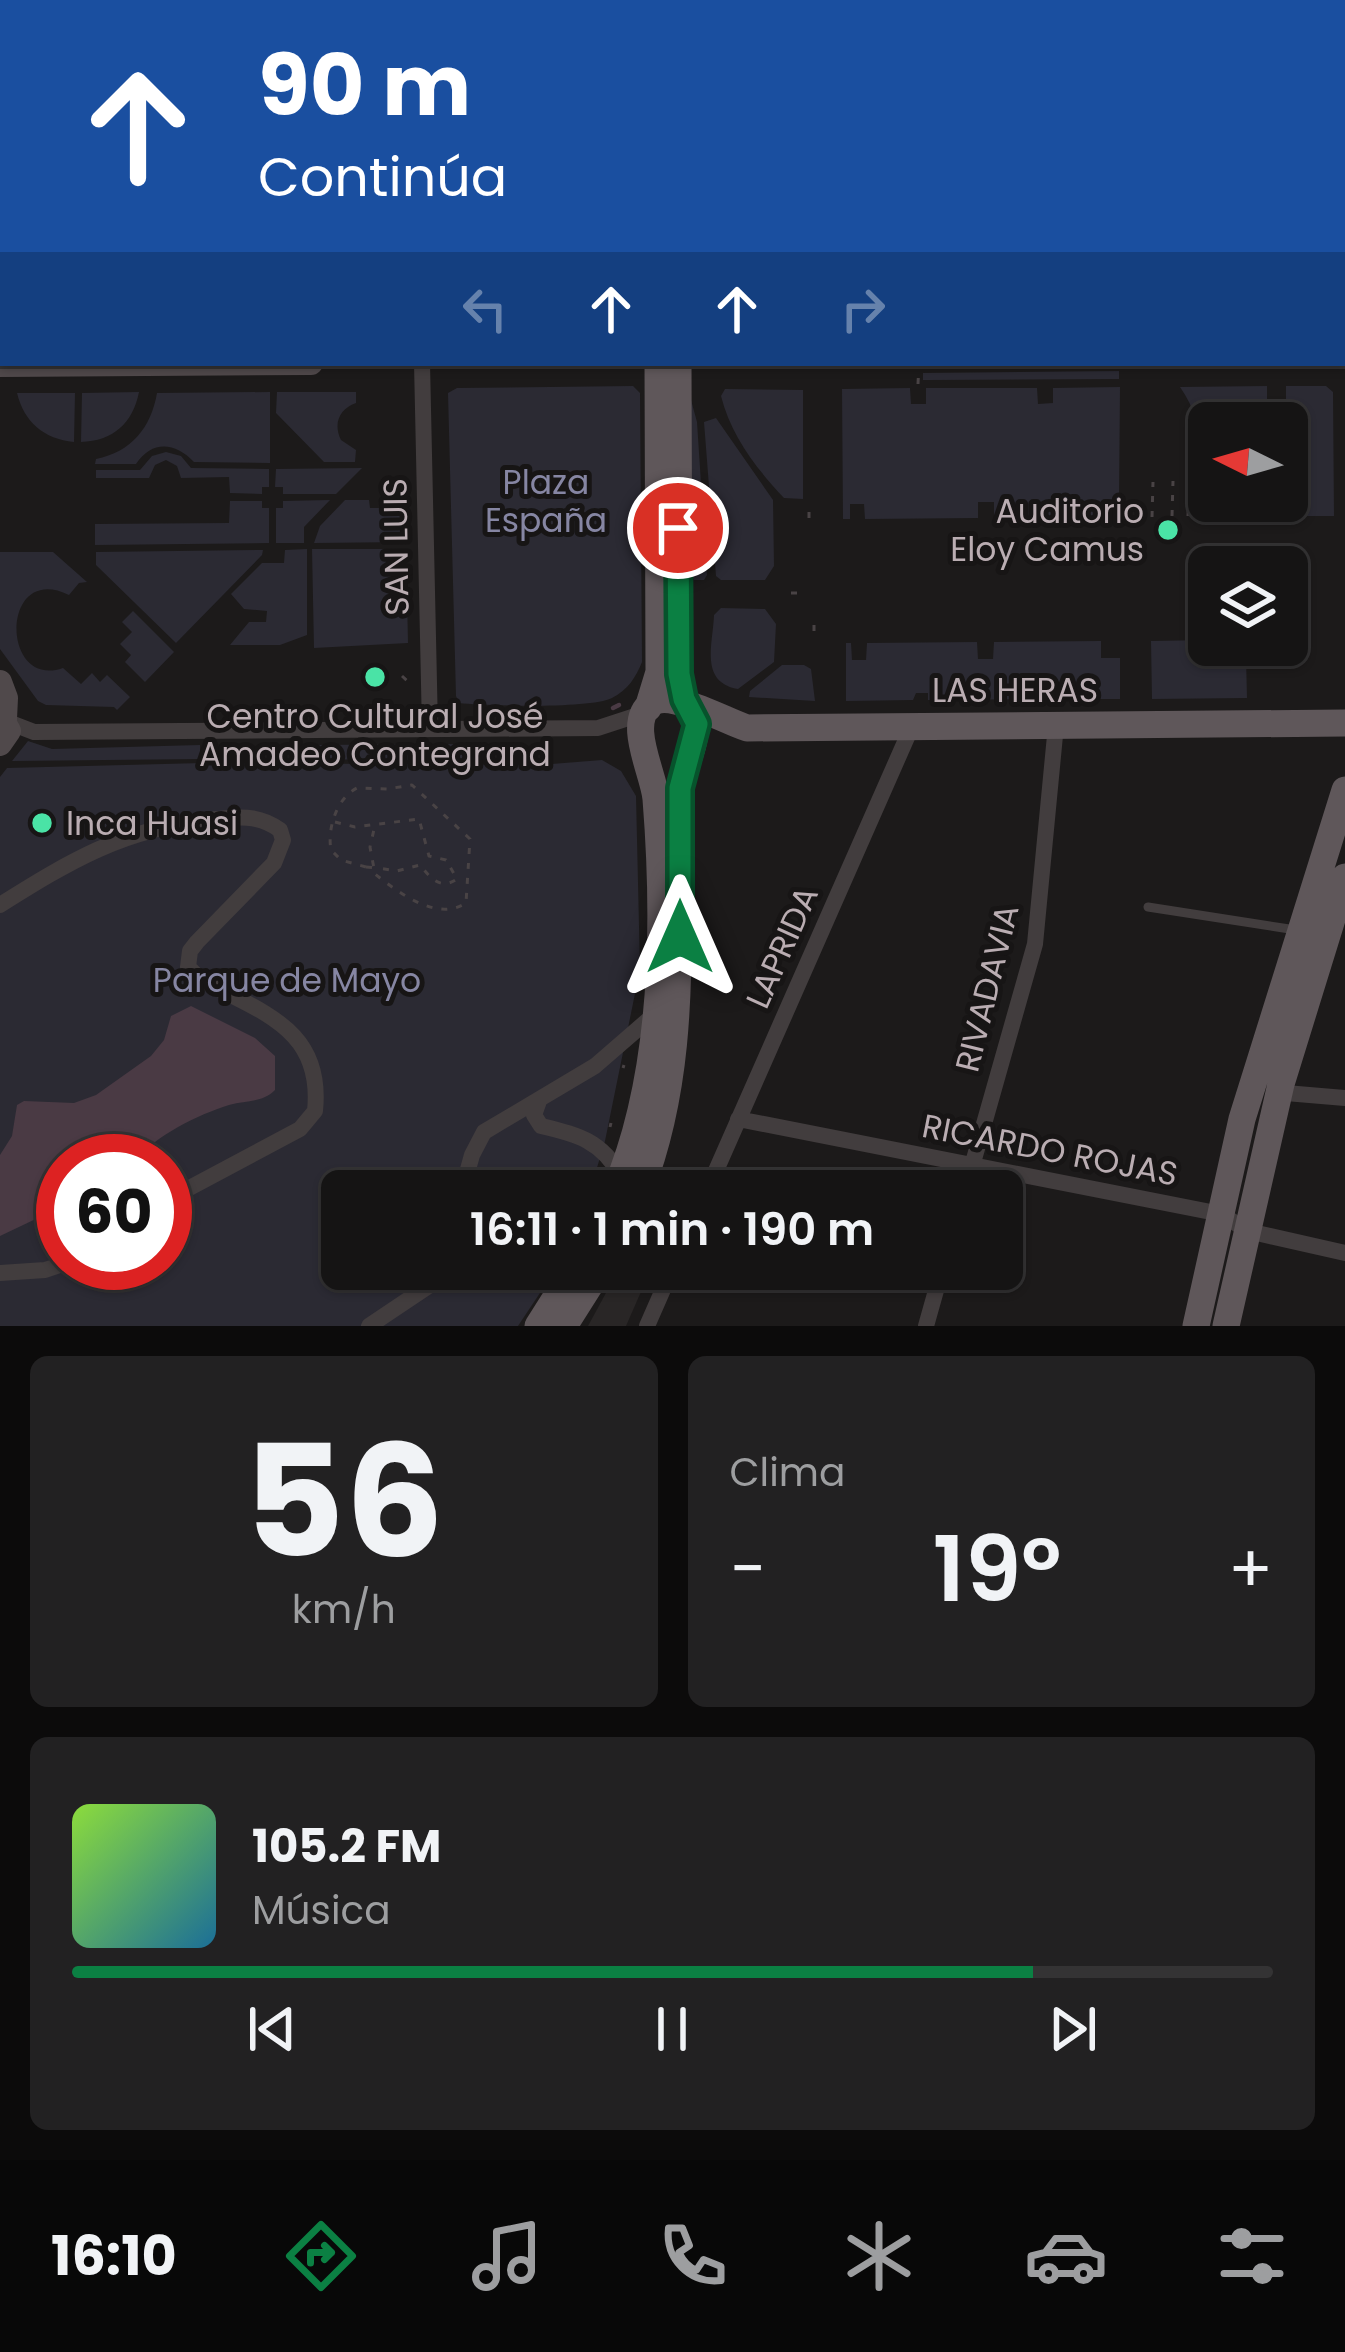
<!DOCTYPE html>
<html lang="es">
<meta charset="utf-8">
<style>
:root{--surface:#151414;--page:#222122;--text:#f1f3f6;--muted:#9d9ea0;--line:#343334;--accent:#0b8043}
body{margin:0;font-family:Poppins,sans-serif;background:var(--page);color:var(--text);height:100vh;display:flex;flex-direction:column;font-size:45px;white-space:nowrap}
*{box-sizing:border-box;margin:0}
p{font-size:39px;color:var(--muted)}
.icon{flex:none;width:66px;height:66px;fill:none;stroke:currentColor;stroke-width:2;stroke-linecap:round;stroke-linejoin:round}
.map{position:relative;height:1326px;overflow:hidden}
.side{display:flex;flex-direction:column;gap:30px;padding:30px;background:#0c0b0b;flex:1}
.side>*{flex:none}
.top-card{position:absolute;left:0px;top:0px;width:1347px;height:366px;box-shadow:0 3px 9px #0004,0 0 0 3px var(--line);background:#1a4fa0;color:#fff;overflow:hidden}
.needle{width:78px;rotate:275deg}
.buttons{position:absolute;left:1188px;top:402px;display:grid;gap:24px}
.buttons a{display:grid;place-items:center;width:120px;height:120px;border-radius:18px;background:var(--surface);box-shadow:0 3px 9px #0004,0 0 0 3px var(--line);font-size:60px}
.speed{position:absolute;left:36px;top:1134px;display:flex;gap:24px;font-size:60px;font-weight:700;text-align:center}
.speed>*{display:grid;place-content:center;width:156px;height:156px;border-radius:50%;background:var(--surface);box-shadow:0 3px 9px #0004,0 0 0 3px var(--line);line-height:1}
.speed .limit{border:18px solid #d22;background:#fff;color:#111}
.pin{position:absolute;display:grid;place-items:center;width:102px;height:102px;color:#fff;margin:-51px;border:6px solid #fff;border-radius:50%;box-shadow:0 3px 12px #0007}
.me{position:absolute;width:132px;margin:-66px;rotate:0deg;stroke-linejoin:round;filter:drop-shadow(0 0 9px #0008)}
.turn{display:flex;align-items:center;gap:42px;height:252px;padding:0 60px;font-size:54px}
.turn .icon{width:156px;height:156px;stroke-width:2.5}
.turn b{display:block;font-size:84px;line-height:102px}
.lanes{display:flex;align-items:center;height:114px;padding:0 60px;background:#0003;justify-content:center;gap:60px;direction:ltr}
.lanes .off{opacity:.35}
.big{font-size:90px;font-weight:600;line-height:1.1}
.side .widget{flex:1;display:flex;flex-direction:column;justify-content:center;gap:18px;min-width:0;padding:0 42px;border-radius:18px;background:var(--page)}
.side .dial{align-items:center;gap:0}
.dial b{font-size:156px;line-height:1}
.song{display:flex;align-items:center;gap:36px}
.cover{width:144px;height:144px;border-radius:18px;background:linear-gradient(135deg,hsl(90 70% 55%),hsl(200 70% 35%))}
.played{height:12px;border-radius:6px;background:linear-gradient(90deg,var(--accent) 80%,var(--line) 80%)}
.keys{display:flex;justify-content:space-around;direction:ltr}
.heat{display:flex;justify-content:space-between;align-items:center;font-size:66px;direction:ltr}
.side .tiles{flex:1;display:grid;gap:30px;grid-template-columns:1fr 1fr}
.widget:last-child{grid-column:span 2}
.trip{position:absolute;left:321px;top:1170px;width:702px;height:120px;border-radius:18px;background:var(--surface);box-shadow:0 3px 9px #0004,0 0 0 3px var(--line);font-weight:600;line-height:120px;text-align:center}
.tabs{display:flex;height:192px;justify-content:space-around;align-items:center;background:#080808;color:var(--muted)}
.tabs .icon{width:84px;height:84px}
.tabs .active{color:var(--accent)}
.tabs b{font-size:54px;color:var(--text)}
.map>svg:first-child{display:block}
.built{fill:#292626}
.green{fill:#2b2a33;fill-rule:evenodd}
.water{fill:#4a3a44}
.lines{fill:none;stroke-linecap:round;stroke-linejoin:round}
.stream{stroke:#4a3a44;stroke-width:4.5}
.path{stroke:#494345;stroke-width:3;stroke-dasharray:6 9;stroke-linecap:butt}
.lane{stroke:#423d3e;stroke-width:9}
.street{stroke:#423d3e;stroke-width:16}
.secondary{stroke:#50494b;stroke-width:24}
.primary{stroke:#5f575a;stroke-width:27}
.path-bridge{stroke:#494345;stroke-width:3;stroke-dasharray:6 9;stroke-linecap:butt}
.route-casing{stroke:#07532c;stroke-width:30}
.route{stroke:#0b8043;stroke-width:21}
.poi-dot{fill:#4ae3a6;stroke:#171515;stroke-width:4.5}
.labels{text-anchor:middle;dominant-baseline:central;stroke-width:10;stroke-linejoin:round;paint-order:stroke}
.park-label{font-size:33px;fill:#8686a3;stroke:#171515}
.poi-label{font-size:33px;fill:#baadb2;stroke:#171515;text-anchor:end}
.street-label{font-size:33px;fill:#baadb2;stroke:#171515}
</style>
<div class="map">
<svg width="1345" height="1326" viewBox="0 0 1345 1326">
<rect width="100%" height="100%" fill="#1c1a1a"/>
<!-- built -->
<path class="built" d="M619 1269H651L626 1326H588Z"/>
<!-- green -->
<path class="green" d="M1119 371V379L923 380V373Z
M633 386 640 393 642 662C636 677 628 690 612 698 590 709 487 706 459 703L456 696 448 393 457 388Z
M1267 386V423H1209V501H1229V516H1209L1208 481H1199C1207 448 1199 414 1180 387Z
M1286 386H1326L1333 392 1334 516H1286Z
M1120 387 1119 500H1102V517L994 518V502H978V518L865 519 864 504H850V519H843L842 389 910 388 911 404H926V388H1037L1038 404 1053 403V388Z
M725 389 803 390V499L784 498C756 468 731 436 721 396Z
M139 392C133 423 113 441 81 442L82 393Z
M270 392V463L194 462C175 442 152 440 136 464H95L96 459C131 452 151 428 157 393Z
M277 392H356V403C339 409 333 424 341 440L356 450 355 462H324L276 413Z
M17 393H75L74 442C44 439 24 422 17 393Z
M691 400 697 422 707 575 704 580H694L689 573Z
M716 418 773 500 774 566 765 580H721L716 576 704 422Z
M166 452 181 456 191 468 269 469V487H262V494L230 493 229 477 181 478 177 466 166 460 155 465 149 478H96V470H140L152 456Z
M362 468 336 494H283V487H275L276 469Z
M330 500 304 527V543H276V508H283V501Z
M345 500H369L370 508H390L391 502H405L406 542 314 543 320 526Z
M230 501H262V508H269V543L95 545V524L229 523Z
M307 549V635L280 645H230L249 622H266L267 611 244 609 231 594 262 563H284L285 550Z
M312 549H406L408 643 314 648Z
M263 550 262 555 176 643 96 565V552Z
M0 552H53L87 582 79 583 69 595C0 561 0 690 63 668L81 684 92 673 100 682 107 675 130 697 117 710 114 707 46 705 38 701 0 649Z
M721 608 765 609 776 624 774 662 738 689C699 682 713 644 714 615Z
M133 611 174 652 145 682 125 662 131 655 120 644 132 632 122 622Z
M1209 640V645H1228L1229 657H1246L1247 698 1152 699 1151 641Z
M1101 641V658H1120V699H1055L1054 692H1040L1039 699 928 700V693H916L913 700 846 701V643H851L852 660H866L867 643 977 642 978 659H993L994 642Z
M782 665H804L811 669 815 701 749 697 750 691Z
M28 741 52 749 200 745V759L12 761Z
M477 744 478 761 306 759V745Z
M602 760 621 771 636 796 640 969 605 1141 590 1191H342V1269H556L518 1326H0V777L7 768 203 763 539 765ZM63 1161H165V1263H63Z"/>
<!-- water -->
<path class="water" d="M191 1006 255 1038 275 1056V1090C262 1103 247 1100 229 1105 197 1115 157 1135 134 1161H63V1206L0 1236V1155L12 1136 17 1105 24 1101 74 1103 96 1095 151 1056 164 1040 171 1016Z"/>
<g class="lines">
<!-- stream -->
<path class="stream" d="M613 708 619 705"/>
<!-- path -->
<path class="path" d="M918 384 919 363
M390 497H399
M809 512V519
M1172 516 1173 481
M1188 516 1189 481
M1152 517 1153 482
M791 593H802
M814 625V634
M402 676 413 686
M335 822 355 827 419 819 429 856 446 860 457 879C440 891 430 877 420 865L397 871 378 868
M366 867 341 860 331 850C327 828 337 798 357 788L387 789 412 785 470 839 466 903C437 922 399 893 375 874L370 847 375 825
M623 1068 624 1065
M610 1127 611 1123"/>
<!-- lane -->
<path class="lane" d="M1344 7H1345
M1148 907 1296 930"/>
<!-- street -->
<path class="street" d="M413 0V3
M945 0V3
M75 3V0
M1219 3V0
M422 363 430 729
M8 722 34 732 598 728 644 713
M0 905C70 861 123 829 208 820 234 817 257 813 280 830L283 840 274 863 197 942 190 951 188 967C199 980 213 986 227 993 282 1020 322 1043 315 1111L300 1129 165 1201
M1274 1092 1345 1098
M539 1101 534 1115 541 1126C577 1134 602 1141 621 1176
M738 1119 1221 1214 1248 1231 1345 1253
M462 1191 472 1155 484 1132 595 1066 655 1014
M707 1191 912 726
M965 1191 1035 944 1056 725
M0 1273 45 1270 66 1263
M369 1326 433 1283 441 1269
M647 1326 672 1269
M926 1326 942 1269"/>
<!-- secondary -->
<path class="secondary" d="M1344 57H1345
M0 69H3
M0 365 311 363
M0 682 6 698 5 719
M0 715 9 731 0 744"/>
<!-- primary -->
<path class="primary" d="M678 0V3
M656 3V0
M1344 355H1345
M678 363 679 674 686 704
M648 708 659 672 658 363
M615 1191C665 1074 666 925 656 799 654 773 625 722 652 703 671 690 725 721 747 728L1345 723
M640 1191C691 1059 674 933 680 795 681 765 706 735 690 706
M538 1326 574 1269
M564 1326 600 1269
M1196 1326 1242 1119 1345 790
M1226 1326 1281 1084 1345 877"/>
<!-- path-bridge -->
<path class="path-bridge" d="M366 867 378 868"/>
</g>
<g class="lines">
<!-- route casing -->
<g class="route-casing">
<path id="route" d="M678 528 679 674 684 699 697 724 680 788V937"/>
</g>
<!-- route -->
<use href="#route" class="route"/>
</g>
<!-- markers -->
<g class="poi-dot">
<circle cx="1168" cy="530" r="12"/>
<circle cx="375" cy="677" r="12"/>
<circle cx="42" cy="823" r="12"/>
</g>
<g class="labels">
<!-- park labels -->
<g class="park-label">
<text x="546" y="482">Plaza<tspan x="546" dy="38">España</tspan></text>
<text x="287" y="980">Parque de Mayo</text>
</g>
<!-- poi labels -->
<g class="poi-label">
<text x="1144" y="511">Auditorio<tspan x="1144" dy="38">Eloy Camus</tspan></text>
<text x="375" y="716" text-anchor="middle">Centro Cultural José<tspan x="375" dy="38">Amadeo Contegrand</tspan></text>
<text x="66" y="823" text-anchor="start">Inca Huasi</text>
</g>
<!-- street labels -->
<g class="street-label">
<text transform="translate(396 547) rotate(-91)">SAN LUIS</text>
<text x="1015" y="690">LAS HERAS</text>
<text transform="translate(782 947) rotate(-66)">LAPRIDA</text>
<text transform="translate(987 988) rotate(-76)">RIVADAVIA</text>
<text transform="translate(1050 1150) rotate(11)">RICARDO ROJAS</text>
</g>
</g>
</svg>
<div class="buttons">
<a><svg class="needle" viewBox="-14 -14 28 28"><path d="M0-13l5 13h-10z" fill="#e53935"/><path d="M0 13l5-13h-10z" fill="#9d9ea0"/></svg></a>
<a><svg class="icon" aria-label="layers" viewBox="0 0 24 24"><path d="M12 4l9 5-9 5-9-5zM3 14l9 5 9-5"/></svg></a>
</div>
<div class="speed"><div class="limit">60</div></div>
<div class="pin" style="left:678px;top:528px;background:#d93025"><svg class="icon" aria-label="arrive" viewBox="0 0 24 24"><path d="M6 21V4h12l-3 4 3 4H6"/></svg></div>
<svg class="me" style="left:680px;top:937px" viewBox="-20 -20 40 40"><path d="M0-17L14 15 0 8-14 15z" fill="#0b8043" stroke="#fff" stroke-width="4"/></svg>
<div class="trip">16:11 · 1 min · 190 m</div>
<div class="top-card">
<div class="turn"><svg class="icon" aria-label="ahead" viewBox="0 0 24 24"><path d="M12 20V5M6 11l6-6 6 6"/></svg><div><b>90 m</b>Continúa</div></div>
<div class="lanes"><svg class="icon off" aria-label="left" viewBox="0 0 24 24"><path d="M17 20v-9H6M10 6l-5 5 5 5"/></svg><svg class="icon" aria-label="ahead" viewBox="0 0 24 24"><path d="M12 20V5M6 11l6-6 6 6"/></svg><svg class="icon" aria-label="ahead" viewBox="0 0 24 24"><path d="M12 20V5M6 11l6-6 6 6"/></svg><svg class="icon off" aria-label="right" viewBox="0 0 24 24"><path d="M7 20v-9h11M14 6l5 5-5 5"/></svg></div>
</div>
</div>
<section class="side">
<div class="tiles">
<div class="widget dial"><b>56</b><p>km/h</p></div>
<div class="widget"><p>Clima</p>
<div class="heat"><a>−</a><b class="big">19°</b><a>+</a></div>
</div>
<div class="widget">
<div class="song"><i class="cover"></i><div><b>105.2 FM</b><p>Música</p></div></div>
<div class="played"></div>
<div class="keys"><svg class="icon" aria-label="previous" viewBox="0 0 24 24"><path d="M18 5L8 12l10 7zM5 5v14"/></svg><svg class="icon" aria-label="pause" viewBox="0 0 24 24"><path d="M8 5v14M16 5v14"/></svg><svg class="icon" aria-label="next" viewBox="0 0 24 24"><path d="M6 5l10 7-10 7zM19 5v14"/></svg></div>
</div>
</div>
</section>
<nav class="tabs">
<b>16:10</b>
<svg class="icon active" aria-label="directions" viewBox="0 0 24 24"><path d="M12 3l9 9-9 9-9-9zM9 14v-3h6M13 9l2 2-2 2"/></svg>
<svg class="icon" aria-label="music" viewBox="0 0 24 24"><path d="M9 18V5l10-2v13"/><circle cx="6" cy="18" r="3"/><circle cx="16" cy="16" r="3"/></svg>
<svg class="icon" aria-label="phone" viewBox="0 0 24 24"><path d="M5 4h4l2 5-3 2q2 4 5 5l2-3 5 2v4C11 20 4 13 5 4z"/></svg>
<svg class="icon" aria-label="climate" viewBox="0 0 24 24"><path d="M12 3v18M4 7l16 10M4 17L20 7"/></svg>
<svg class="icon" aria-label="car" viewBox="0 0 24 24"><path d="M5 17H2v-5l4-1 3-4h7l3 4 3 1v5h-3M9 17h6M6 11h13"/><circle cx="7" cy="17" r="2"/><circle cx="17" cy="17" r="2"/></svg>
<svg class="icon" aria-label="filters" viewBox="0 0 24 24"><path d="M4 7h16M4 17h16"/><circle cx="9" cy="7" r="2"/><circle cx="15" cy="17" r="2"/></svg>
</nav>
